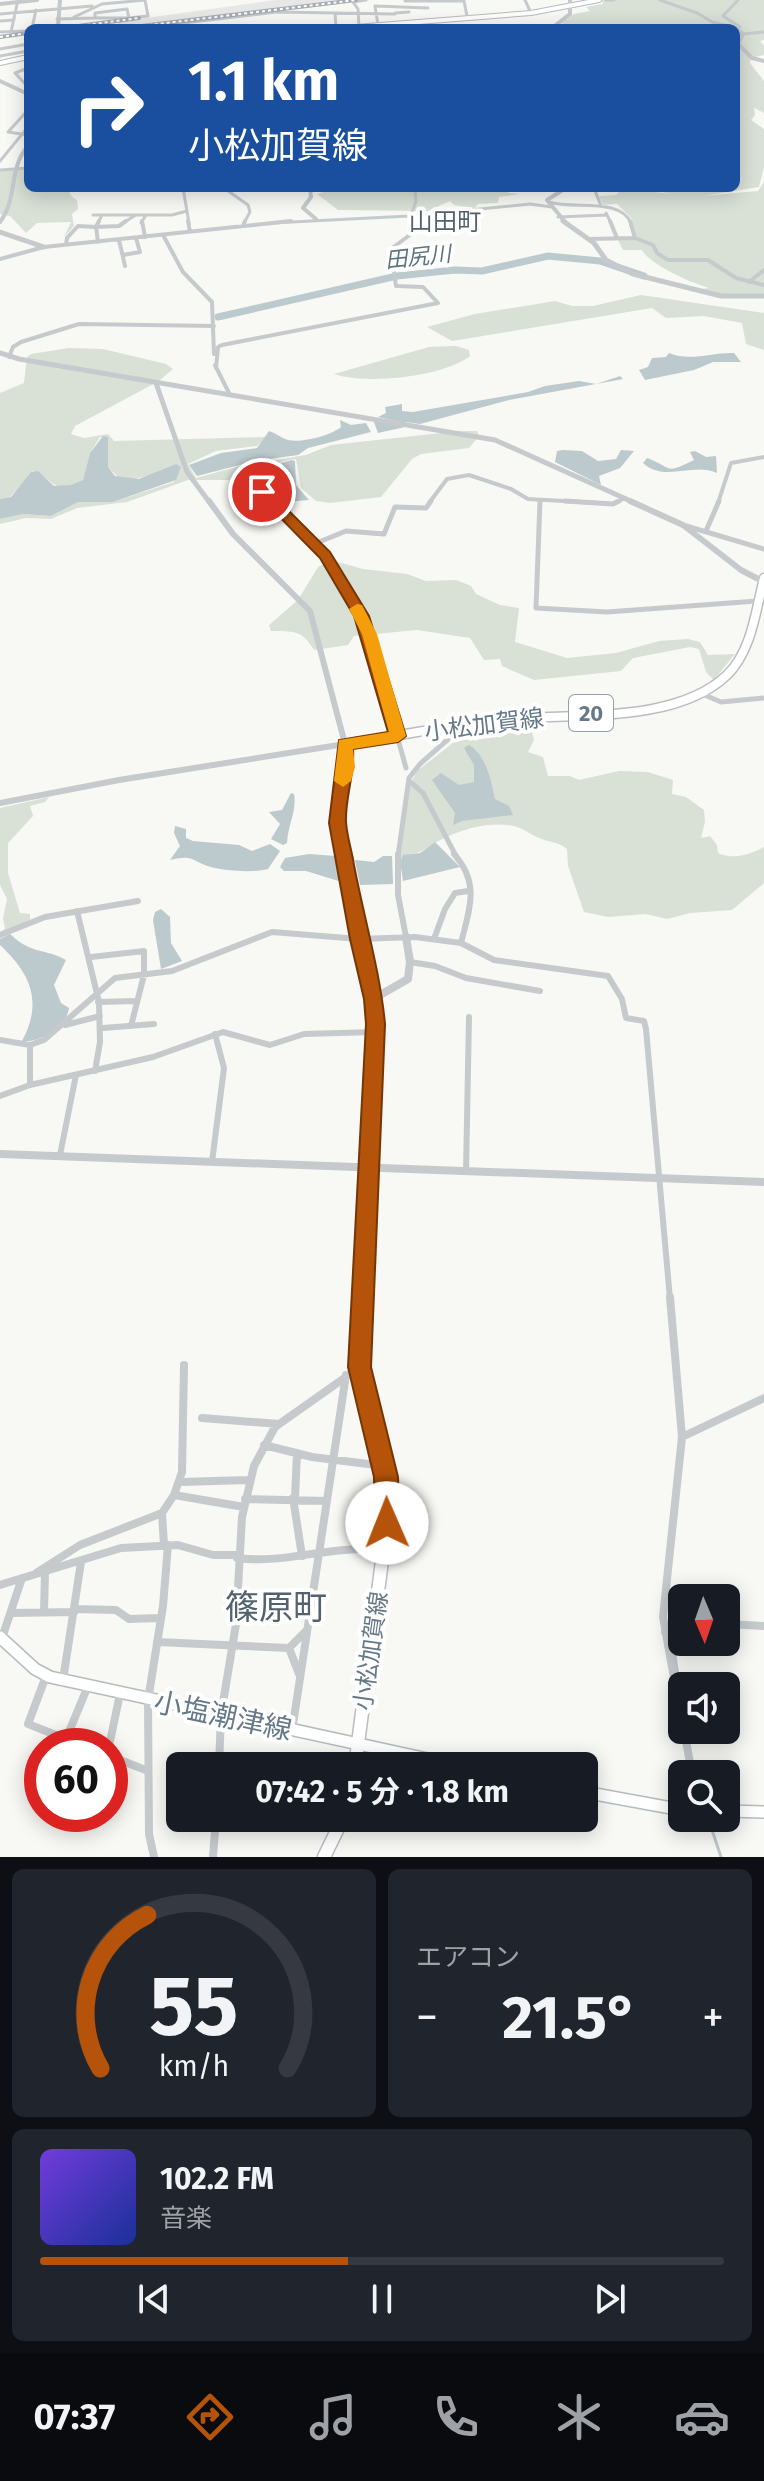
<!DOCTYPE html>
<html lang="ja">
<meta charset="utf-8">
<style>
:root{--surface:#171b24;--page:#20242c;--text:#f1f3f6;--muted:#9ea1a6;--line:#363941;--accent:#b45309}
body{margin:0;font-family:"Fira Sans","Noto Sans JP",sans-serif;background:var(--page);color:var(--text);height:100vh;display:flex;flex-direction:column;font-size:30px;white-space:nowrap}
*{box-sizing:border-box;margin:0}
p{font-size:26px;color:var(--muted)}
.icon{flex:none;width:44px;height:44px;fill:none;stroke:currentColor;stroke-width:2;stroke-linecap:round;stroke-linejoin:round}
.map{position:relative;height:1857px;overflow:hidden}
.sheet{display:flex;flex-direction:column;gap:12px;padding:12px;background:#0d0f14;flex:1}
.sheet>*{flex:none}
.guide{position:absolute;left:24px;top:24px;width:716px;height:168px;border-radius:12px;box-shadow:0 4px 20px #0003;background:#1a4fa0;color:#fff;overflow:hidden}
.needle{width:52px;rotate:178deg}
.fabs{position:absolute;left:668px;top:1584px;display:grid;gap:16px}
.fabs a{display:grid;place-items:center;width:72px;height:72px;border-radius:12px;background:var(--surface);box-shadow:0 4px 20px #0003;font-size:40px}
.speed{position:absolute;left:24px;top:1728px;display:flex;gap:16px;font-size:40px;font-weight:700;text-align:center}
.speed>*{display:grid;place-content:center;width:104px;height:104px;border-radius:50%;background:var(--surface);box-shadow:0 4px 20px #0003;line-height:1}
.speed .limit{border:12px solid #d22;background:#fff;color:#111}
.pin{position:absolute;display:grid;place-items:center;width:68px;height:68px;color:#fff;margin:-34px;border:4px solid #fff;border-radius:50%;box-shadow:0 2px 8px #0007}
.me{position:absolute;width:88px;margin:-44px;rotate:359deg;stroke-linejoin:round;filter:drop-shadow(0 0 6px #0008)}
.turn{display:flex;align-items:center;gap:28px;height:168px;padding:0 32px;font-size:36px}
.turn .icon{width:104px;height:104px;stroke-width:2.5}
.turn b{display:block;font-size:56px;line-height:68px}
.big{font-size:60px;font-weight:700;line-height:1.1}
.sheet .tile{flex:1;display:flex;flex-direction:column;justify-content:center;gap:12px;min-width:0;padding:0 28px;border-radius:12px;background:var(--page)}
.sheet .dial{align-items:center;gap:0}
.dial svg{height:208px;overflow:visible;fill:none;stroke:var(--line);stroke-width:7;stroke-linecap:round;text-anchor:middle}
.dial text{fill:var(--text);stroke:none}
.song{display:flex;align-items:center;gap:24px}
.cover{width:96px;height:96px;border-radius:12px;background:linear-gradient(135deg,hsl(260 70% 55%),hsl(230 70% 35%))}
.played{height:8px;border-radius:4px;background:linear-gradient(90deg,var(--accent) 45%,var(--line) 45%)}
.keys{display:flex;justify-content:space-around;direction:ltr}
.heat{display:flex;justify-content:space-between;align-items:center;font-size:44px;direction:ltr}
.sheet .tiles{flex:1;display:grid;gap:12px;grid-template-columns:1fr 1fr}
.tile:last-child{grid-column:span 2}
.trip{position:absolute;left:166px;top:1752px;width:432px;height:80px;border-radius:12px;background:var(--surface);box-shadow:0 4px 20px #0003;font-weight:700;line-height:80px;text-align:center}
.tabs{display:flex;height:128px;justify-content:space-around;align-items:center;background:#090b0e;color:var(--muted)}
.tabs .icon{width:56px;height:56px}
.tabs .selected{color:var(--accent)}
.tabs b{font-size:36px;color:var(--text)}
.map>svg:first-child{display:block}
.built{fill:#e6e7e6}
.green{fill:#d9e0d6}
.water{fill:#bcc9cd}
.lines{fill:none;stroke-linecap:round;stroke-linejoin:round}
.stream{stroke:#bcc9cd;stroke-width:3}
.river{stroke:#bcc9cd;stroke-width:7}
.secondary-far1-casing{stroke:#b5bcc0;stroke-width:6}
.secondary-casing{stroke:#b5bcc0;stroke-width:14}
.primary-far2-casing{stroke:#b9bdc1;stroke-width:11}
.primary-far1-casing{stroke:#b9bdc1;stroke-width:13}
.primary-casing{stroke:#b9bdc1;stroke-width:15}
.minor-far4{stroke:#c6cacd;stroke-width:3}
.minor-far3{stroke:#c6cacd;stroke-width:4}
.minor-far2{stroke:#c6cacd;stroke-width:5}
.minor-far1{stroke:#c6cacd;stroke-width:6}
.minor{stroke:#c6cacd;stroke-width:8}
.tertiary-far3{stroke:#c6cacd;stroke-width:4}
.tertiary-far2{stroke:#c6cacd;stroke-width:5}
.tertiary-far1{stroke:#c6cacd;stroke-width:6}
.tertiary{stroke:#c6cacd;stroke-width:8}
.secondary-far1{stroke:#fff;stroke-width:4}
.secondary{stroke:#fff;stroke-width:11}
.primary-far2{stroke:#fff;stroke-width:8}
.primary-far1{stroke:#fff;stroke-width:10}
.primary{stroke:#fff;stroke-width:12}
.rail-casing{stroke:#a4abb1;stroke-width:4}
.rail{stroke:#fff;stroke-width:2;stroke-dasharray:3;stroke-linecap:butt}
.route{fill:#b45309;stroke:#753606;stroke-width:2}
.slow{fill:#f59e0b}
.labels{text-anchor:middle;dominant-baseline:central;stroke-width:8;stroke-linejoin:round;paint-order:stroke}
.far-water-label{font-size:22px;font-style:italic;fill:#5c747d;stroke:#fff}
.shield{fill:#fff;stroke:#93a1ac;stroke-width:2}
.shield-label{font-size:22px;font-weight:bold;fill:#657988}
.far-quarter-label{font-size:24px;fill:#53626d;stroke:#fff}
.street-label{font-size:24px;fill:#657988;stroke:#fff}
.near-street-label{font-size:28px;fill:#657988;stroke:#fff}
.near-quarter-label{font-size:34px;fill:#53626d;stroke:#fff}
</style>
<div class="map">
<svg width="764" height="1857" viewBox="0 0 764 1857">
<rect width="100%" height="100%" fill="#f8f8f5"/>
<!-- built -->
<path class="built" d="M276 0H339L120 27 117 22Z"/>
<!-- green -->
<path class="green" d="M602 0H764V40L760 41 764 46V55L751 58 750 63 764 81V113L754 108 755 115 751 120 764 129V167L759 187 702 196 758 191 764 182V295H725L702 289 709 288C692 283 650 265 642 250H623L618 240 633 239 632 219 617 204 603 205 599 196 616 195 623 188 671 194 647 188H736V28H556L564 24 561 23 574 14 590 11 586 7 603 4Z
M28 169V188H68L71 196 77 200 78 209 72 214 74 226 64 237 71 222 37 223 26 233 10 216 0 214V171Z
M338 188H503L509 193 520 194 499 197 498 203 478 204 475 208 454 205 450 201 428 211 338 210 317 194Z
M641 295 764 313V350L746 344 742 323 704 316 666 318 652 308 452 341 427 327 475 314 555 301 572 306H593Z
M456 346 469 350 470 356C443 377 366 385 334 374L429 347Z
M69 348 103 349 166 364 173 369 159 381 75 426 71 434 84 438 108 434 114 441 266 437 257 446 216 451 188 464 196 478 244 465 306 455 331 445 460 431H477L479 436 469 448 421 454 412 459 381 497 330 503 316 501 301 488 296 459 279 462 286 472 281 481 284 501H257L233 480H188L127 502 77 508 51 519 26 518 0 524V519L23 514 51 516 78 502H113L174 482 181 467C160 470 140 483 119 478L108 467V437H100L90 453 83 480C52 496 56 480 33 471L10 497 0 499V393L24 383 27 357 31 354Z
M331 560 363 569 407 574 426 581 456 580 471 586 476 594 500 605 519 608 515 642 567 658 616 653 659 641 688 639 700 642 708 655 735 654 714 680 706 672 699 649 690 647 633 658 621 671 534 680 502 666 500 659 484 660 470 638 417 630 354 636 348 645 314 650C301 628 292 632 271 631L269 625 298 600 318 567Z
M541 720 544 723 531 729 534 740 528 752 543 757 548 776H570L579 780 619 771 648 772 673 780 672 794 686 797 704 810 705 822 701 838 710 836 717 845 718 853C733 860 749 855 764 847V883L732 910 690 913 667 919 646 914 608 917 584 912 568 866 567 849C557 841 550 843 539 838 531 835 525 829 517 827 486 818 447 834 423 850 416 855 407 853 400 858L408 789 417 771 472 728Z
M49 797 45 802 30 806 33 816 8 843V873L20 913 30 914V921L0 933 5 929 3 918 7 899 0 885V808Z"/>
<!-- water -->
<path class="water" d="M669 353C690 362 712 352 734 353L741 362H713L694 370 645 380 639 370 648 367 652 358 666 357Z
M620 376 623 379 509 400 420 424 406 422 405 427 378 433 374 422H401L378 417 386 413 385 407 402 404V411L413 412 528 392 545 386 579 381 596 384Z
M340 420 351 425 366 423 371 432 308 448 298 455 255 461 197 476 189 465 221 453 257 448 269 431C276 433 281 438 288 440 302 443 330 436 341 427Z
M103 436 108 437V467L115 476 139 479 176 464 181 467 176 480 113 502H78L51 516 23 514 0 519V499L11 497 31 472 38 471 54 486 71 485 83 480 90 453Z
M563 450 582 451 598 461 616 459 621 450 634 451 620 468 599 476 601 485 555 462 557 451Z
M695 451 706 457 716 456 717 473C692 462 665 483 643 463L647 458C674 468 663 475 694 460L690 452Z
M292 460 295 461 296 485 309 500 286 502 282 490 285 468 281 463Z
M469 745C486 755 491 780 495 799L509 806 513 815 462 821 453 825 455 813 432 780 441 773 459 785 474 782V765L464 748Z
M291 793 294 794C297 811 288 824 287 843L283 845 271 839 280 824 269 812 282 810Z
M175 826 186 829V838L193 841 239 845 252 851 270 844 280 851 268 869C253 873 227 871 211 867 191 861 194 854 170 860L180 846 174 833Z
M435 842 460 867 403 881 400 861 403 855 420 853Z
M309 854 336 856 342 882 306 871H284L280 867 285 858Z
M383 856H392L393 884 360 885 355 860 374 862Z
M161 909 170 917 171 943 182 961 161 969 153 920 155 912Z
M10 934C32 955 45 948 66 960L54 985 61 1003 69 1008C67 1026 41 1043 22 1041 43 1002 31 974 0 945V939Z"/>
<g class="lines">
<!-- stream -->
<path class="stream" d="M672 1636 680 1689
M708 1818 721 1857"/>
<!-- river -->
<path class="river" d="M218 317 397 276 455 270 482 271 548 256 600 261 644 276"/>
<!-- secondary-far1 casing -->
<g class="secondary-far1-casing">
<path id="secondary-far1" d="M343 28 531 13 599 0
M0 63 28 57"/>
</g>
<!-- secondary casing -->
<g class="secondary-casing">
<path id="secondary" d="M0 1637 35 1669 50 1677 460 1766
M584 1792 682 1810
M726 1811 764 1812"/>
</g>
<!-- primary-far2 casing -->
<g class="primary-far2-casing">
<path id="primary-far2" d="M342 856 338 814 345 744C399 736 454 724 509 719 574 713 676 724 727 675 752 651 756 609 764 578"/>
</g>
<!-- primary-far1 casing -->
<g class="primary-far1-casing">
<path id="primary-far1" d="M342 854 376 1024 363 1299"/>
</g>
<!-- primary casing -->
<g class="primary-casing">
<path id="primary" d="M355 1766 387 1523 386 1477 360 1367 363 1297
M324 1857 343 1818"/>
</g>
<!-- minor-far4 -->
<path class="minor-far4" d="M525 0 531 13
M606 0H614
M660 0 697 13 714 23
M405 1H457
M455 1H464L467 16
M353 2 358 9 359 27
M353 2 366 0
M127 9 129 18H95V13Z
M335 13 336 28
M395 13 409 12
M0 14 92 6
M74 17 102 4 145 0 148 16 129 18
M57 19 95 18
M0 21 14 20
M378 25 375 6 428 8
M32 28 36 10
M110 28 118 27
M141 28 277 12 395 14
M736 28 740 27 723 16 738 0
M0 32 28 31
M11 32 18 0
M743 34 764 32
M0 49 28 44
M0 56 28 51
M28 68 15 73 28 87
M28 110 8 132 28 135
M0 161 28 127
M0 170 28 168
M183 188 189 223
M224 188 248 205 250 212 244 223
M594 188 601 206
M653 188H683
M549 202C574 210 620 197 631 223
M606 213 611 223
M93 215H172L187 211
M411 215 416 201 415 188
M409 216 412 223
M558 217 607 215
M98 223 102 215
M123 223 136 215
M141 223 146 215
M272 223 409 216 530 204 552 207"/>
<!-- minor-far3 -->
<path class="minor-far3" d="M142 221 145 237
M188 221 190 232
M610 221 617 238
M630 221 635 238
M243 226 245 221
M96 227 119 226 126 221
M163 235 183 272 212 302 214 354
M589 239 635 238 653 245 657 253 668 260H708L736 278 764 285
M119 240 125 266
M98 242 96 227 99 221
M66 245 67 238 78 226 96 227
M123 255 140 252 136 238
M0 259 44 247 291 221
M749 282 764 270
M9 357 13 347 21 342 79 324 214 326
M215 365 230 395
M216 368 218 347 222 345 438 303 423 287 396 286 391 249 415 231 411 221
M260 492 273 503
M429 503 447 479 469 475 511 489 528 499 599 503
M540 503V500
M615 503 625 498
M718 503 731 463 764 457"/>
<!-- minor-far2 -->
<path class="minor-far2" d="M272 501 325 555 369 634 406 768
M540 501 536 608 607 612 757 601
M565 501 613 504 619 501
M683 525 764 549
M706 531 719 501
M314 544 346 531 384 534 395 507 426 508 431 501
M700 693 721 702 764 698
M409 781 423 793 456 856
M398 856 409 778 420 764 462 727"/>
<!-- minor-far1 -->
<path class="minor-far1" d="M398 854V895L406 937
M454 854C480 883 470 907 461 943
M77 911 99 1002 100 1042 95 1071
M0 935 45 917 138 901
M434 939 445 909 455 893 468 891
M91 957 144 951V975L131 1026
M410 962 435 966 466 978 540 991
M98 1002 136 1001
M65 1025 100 1016
M103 1028 154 1024
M0 1040 30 1045 44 1040 115 978 172 971 272 932 359 939 415 937 461 943 494 960 608 976 622 999 626 1018 644 1021 646 1029 670 1299
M30 1045V1085
M0 1096 30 1085 153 1057 223 1032 270 1045 304 1034 375 1032
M60 1155 76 1075
M212 1162 224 1068 215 1034
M466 1172 469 1017"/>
<!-- minor -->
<path class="minor" d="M670 1297 682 1437 663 1617 682 1722
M202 1418 279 1424
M682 1437 764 1398
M264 1445 312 1457 384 1466
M180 1482 249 1480
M174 1495 244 1507
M293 1498 302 1556
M295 1498 297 1453
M245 1499 327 1501
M164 1545 162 1513 174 1495 182 1472 184 1365
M237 1558C283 1564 325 1547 371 1549
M36 1573 80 1545 162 1513
M0 1585 121 1548 178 1545 213 1555H238
M75 1609 116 1610 129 1619 160 1618
M44 1612 45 1572
M11 1613 74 1612
M726 1624 764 1626
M665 1632 682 1630
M2 1638 22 1578
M157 1642 289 1648 306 1631
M289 1648 299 1674
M46 1676 28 1724 84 1746
M63 1680 81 1562
M684 1730 692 1774
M292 1731 346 1375
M66 1739 88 1686
M109 1746 120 1694
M110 1756 148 1771
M219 1766 221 1715 236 1624 242 1517 254 1466 275 1427 360 1367
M154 1857 149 1834 148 1700 163 1606 168 1545
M213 1857 216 1818"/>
<!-- tertiary-far3 -->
<path class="tertiary-far3" d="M0 4 37 0
M714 23 735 28
M58 27 60 0
M552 28 570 14V0
M736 28 743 34 738 44 752 58 764 61
M0 81 28 94
M310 188 311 197 303 208 316 219
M0 222C18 199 8 168 28 146
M566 223 547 200 566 188"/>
<!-- tertiary-far2 -->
<path class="tertiary-far2" d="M563 221 594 243 606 260 633 274 721 296H764
M0 232 44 247
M0 353 19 359 495 440 635 503
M156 383 187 472 210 503"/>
<!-- tertiary-far1 -->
<path class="tertiary-far1" d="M630 501 683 525 741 570 764 582
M0 803 119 780 345 744 310 611 233 534 209 501"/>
<!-- tertiary -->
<path class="tertiary" d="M373 999 408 979 410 962 406 937
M0 1154 764 1182"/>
<!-- secondary-far1 -->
<use href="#secondary-far1" class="secondary-far1"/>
<!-- secondary -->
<use href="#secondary" class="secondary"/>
<!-- primary-far2 -->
<use href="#primary-far2" class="primary-far2"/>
<!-- primary-far1 -->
<use href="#primary-far1" class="primary-far1"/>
<!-- primary -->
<use href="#primary" class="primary"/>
<!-- rail casing -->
<g class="rail-casing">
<path id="rail" d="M63 28 139 18
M125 28 356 0
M0 37 28 33"/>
</g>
<!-- rail -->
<use href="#rail" class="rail"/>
</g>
<!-- route -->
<path class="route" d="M262 487 267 489 330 552 369 616 406 736 398 742 353 749C355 774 345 797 346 822 347 837 352 851 354 865 364 918 380 971 385 1024L371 1367 398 1477 400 1523 396 1532 387 1535 379 1532 375 1523 374 1477 348 1367 366 1024 364 999 350 939 329 823 339 740 388 732 354 616 320 558 258 495 256 492Z"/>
<!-- slow -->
<path class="slow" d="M357 604 362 605 377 634 406 736 398 742 353 749 355 767 351 781 343 787 334 781 339 740 389 732 362 634 349 609Z"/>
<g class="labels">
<!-- far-water labels -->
<g class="far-water-label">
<text transform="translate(418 257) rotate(-6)">田尻川</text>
</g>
<!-- shield labels -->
<rect class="shield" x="569" y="695" width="44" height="36" rx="6"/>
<g class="shield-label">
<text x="591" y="713">20</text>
</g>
<!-- far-quarter labels -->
<g class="far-quarter-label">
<text x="445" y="222">山田町</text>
</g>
<!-- street labels -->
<g class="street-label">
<text transform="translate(484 725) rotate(-7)">小松加賀線</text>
<text transform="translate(371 1651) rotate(-82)">小松加賀線</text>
</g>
<!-- near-street labels -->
<g class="near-street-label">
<text transform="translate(223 1716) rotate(12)">小塩潮津線</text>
</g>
<!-- near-quarter labels -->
<g class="near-quarter-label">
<text x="276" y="1607">篠原町</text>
</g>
</g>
</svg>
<div class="fabs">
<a><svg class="needle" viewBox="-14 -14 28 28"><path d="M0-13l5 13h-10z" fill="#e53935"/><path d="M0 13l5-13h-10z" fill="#9ea1a6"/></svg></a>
<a><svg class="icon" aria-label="sound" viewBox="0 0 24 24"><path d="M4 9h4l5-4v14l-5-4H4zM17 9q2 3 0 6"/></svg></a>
<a><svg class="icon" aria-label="search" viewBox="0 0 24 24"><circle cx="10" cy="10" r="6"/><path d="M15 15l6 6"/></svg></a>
</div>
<div class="speed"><div class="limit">60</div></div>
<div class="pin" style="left:262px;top:492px;background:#d93025"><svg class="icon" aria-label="arrive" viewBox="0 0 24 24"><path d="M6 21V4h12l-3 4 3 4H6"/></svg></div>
<svg class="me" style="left:387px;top:1523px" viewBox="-20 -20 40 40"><circle r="19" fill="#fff"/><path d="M0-13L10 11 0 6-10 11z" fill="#b45309"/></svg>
<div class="trip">07:42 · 5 分 · 1.8 km</div>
<div class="guide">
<div class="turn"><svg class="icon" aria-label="right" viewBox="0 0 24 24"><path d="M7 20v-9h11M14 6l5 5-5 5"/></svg><div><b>1.1 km</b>小松加賀線</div></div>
</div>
</div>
<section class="sheet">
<div class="tiles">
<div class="tile dial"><svg viewBox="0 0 100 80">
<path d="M14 69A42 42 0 1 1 86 69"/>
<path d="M14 69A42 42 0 0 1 32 10" stroke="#b45309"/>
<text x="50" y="56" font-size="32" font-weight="700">55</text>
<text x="50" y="72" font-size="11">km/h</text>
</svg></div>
<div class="tile"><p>エアコン</p>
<div class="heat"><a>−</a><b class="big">21.5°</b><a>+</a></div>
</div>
<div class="tile">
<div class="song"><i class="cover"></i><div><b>102.2 FM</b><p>音楽</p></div></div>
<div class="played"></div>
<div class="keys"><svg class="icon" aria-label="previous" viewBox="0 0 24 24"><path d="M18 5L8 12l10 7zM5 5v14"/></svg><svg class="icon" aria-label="pause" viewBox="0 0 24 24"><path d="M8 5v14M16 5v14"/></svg><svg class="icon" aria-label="next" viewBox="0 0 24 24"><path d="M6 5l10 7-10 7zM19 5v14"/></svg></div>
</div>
</div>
</section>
<nav class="tabs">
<b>07:37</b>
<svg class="icon selected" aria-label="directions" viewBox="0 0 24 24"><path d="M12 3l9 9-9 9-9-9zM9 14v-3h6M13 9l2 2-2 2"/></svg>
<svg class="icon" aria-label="music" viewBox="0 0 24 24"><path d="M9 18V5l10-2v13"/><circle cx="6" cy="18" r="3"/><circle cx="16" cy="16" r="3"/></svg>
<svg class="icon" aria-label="phone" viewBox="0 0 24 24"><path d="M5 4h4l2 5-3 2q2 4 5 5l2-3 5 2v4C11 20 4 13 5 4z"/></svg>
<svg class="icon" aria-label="climate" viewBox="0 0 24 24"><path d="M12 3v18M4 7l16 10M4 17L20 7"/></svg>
<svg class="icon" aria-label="car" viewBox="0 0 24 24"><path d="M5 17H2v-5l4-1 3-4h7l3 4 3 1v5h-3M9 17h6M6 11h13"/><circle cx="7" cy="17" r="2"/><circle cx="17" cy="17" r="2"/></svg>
</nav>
